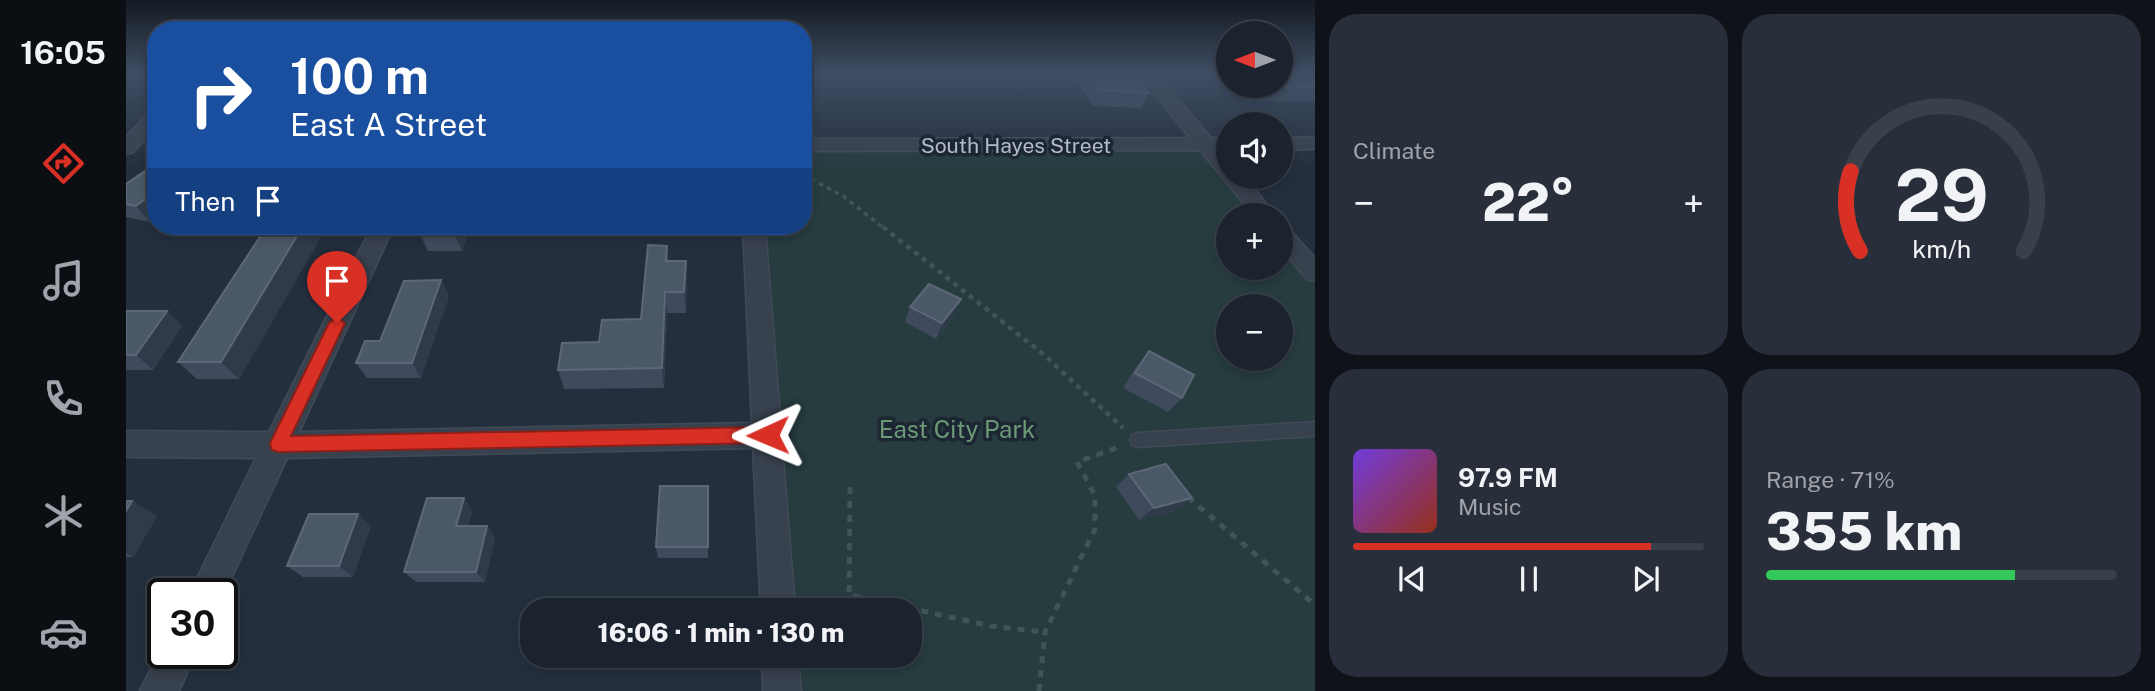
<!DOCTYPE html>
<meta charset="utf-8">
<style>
:root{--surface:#1b232e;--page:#282f3a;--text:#f1f3f6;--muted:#a0a4aa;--line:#39404a;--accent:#d93025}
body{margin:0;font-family:"Public Sans",sans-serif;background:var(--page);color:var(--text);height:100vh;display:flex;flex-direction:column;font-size:26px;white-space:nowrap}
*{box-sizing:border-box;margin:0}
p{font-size:23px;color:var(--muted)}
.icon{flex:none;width:38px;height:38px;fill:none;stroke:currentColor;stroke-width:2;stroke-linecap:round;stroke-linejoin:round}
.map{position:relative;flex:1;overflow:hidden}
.drawer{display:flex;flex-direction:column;gap:14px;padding:14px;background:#0f1319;width:840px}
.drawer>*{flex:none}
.guide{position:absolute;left:21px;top:21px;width:665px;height:214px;border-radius:28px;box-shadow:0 4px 10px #0003,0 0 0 2px var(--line);background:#1a4fa0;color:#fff;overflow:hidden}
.needle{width:46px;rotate:270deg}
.tools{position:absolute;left:1090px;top:21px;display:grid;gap:14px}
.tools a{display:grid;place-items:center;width:77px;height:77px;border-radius:50%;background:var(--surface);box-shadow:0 4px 10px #0003,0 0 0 2px var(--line);font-size:35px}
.speed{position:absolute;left:21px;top:578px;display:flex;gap:14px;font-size:35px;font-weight:700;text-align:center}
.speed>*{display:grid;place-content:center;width:91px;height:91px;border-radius:50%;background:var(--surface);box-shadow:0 4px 10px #0003,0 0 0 2px var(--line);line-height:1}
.speed .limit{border:4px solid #111;border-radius:10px;background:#fff;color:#111}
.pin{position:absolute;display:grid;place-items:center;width:60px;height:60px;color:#fff;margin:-72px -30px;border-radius:50% 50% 50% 0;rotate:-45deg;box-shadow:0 0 7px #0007}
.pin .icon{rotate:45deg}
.me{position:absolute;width:77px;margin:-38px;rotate:269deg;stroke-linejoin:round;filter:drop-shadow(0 0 5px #0008)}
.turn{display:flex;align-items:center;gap:24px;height:147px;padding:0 28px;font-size:32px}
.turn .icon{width:91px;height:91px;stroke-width:2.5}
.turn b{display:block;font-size:49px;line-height:60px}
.then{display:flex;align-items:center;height:66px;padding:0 28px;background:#0003;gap:14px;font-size:26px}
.big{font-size:52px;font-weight:800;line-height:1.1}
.drawer .widget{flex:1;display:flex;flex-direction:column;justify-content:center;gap:10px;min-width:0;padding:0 24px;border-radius:28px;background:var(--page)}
.drawer .dial{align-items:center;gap:0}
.dial svg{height:182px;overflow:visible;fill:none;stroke:var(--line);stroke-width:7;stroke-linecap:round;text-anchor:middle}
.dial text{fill:var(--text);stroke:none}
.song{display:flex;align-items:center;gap:21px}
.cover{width:84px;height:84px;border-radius:10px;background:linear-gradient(135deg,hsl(260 70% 55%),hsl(10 70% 35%))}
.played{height:7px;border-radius:4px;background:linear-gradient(90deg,var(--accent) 85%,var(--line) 85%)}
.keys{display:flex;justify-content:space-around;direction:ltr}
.heat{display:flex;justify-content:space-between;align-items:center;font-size:38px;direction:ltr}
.charge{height:10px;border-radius:5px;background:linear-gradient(90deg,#34c759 71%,var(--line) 0)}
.drawer .tiles{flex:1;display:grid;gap:14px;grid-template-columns:repeat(2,1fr)}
.trip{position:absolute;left:394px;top:598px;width:402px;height:70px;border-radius:28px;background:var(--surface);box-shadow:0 4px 10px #0003,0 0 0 2px var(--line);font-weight:800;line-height:70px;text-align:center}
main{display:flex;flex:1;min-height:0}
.menu{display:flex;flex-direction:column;width:126px;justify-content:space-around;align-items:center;background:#0b0e12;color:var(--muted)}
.menu .icon{width:49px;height:49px}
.menu .on{color:var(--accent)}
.menu b{font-size:32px;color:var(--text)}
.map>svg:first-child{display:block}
.green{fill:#263c3f;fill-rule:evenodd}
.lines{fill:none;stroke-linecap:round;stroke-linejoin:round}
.lane-casing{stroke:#414a57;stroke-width:3}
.street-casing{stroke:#414a57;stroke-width:3}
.path-far2{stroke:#3f5557;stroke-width:3.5;stroke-dasharray:4.5 4.5;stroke-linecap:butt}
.path-far1{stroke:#3f5557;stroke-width:4.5;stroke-dasharray:5 5;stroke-linecap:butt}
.path{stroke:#3f5557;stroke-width:5;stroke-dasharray:7 7;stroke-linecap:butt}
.lane{fill:#38414e;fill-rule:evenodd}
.street{fill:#38414e;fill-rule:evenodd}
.wall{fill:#3f4b5c}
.shaded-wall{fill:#2f3b4b}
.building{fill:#4b5868;stroke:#5c6777;stroke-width:2}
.route{fill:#d93025;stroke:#8d1f18;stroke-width:2}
.labels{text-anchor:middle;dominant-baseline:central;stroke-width:7;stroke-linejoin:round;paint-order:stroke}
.far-street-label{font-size:21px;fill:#b4bcc9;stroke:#1d2633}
.park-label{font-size:24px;fill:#6b9a76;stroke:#1d2633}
</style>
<main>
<nav class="menu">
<b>16:05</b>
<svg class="icon on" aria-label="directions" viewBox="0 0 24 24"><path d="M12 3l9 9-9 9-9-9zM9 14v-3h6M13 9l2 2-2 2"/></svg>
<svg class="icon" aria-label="music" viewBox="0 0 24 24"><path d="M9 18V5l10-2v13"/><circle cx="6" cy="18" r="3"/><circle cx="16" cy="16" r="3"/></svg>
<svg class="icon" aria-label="phone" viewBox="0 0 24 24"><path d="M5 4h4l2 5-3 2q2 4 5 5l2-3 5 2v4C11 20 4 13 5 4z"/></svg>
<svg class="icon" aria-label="climate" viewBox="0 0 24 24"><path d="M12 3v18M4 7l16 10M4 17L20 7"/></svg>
<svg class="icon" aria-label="car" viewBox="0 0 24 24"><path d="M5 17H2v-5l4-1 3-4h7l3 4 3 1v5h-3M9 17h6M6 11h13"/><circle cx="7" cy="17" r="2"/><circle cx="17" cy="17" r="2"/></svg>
</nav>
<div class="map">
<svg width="1189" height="691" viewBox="0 0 1189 691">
<rect width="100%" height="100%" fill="#242f3e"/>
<!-- green -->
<path class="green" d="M1080 144 1102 172V177H1107L1139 215H1102V268H1155V234L1189 273V691H656L654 656H784V611H652L628 226H677V145ZM1102 306H1155V359H1102Z"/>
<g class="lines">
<!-- lane casing -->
<g class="lane-casing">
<path id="lane" d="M1189 422V436L1012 447 1006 445 1004 440 1006 435 1012 433Z"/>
</g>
<!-- street casing -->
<g class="street-casing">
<path id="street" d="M1012 73H1030L1085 138H1102V150H1095L1102 159V177H1118L1150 215H1127L1074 150 677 151V139L1064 138Z
M30 111V128L7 152 0 154V137L23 113Z
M1189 137V149L1155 150V138Z
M246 226H268L173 432 626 423 617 226H639L669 611H635L627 448 161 458 96 598V593H64L130 458 0 457V431L143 432Z
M1155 226 1163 229 1189 258V281L1181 279 1155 249Z
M37 645V653H70L53 691H14Z
M636 656H672L675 691H637Z"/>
</g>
<!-- path-far2 -->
<path class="path-far2" d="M677 175 717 196 759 229"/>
<!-- path-far1 -->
<path class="path-far1" d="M757 227 917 354 997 428"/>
<!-- path -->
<path class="path" d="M724 487 723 595 865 626 919 632
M1062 497 1189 605
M913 691 919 632 969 529V496L951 462 993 447"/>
<!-- lane -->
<use href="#lane" class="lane"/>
<!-- street -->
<use href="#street" class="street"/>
</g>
<!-- wall -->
<path class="wall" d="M945 73H1008L1023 93 1015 108 967 106Z
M1189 73V101H1121L1106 86H1155Z
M30 170V217L24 222 0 217V184Z
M141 226H201L113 379H71L52 362Z
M295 226H345L336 251H302L293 232Z
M541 246 542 261 561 282 560 313H541L538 388 438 389 432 370 515 319Z
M323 296 295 378H241L230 363 254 341Z
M835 299 828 315 810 339 779 322 784 307Z
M0 311H41L56 326 27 370H0Z
M1023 351 1056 398 1042 412 997 388 1011 366Z
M1003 474 1066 498 1050 511 1013 520 990 487Z
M582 486V558H532L530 547Z
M338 498 346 511 342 526H361L369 538 359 582H290L278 572Z
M0 501H6L31 516 7 557H0Z
M245 526 227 577H177L161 566Z
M521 656H568V663H524Z"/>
<!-- shaded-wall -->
<path class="shaded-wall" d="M30 191V217L24 222 10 206Z
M177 226H201L113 379 95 362Z
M330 226H345L336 251 328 232Z
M560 261 561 282 560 313 558 292Z
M315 280 323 296 295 378 286 363Z
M539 292 541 313 538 388 536 368Z
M835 299 828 315 810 339 816 323Z
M41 311 56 326 27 370 10 355Z
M338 498 346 511 339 538 330 526Z
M1066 498 1050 511 1013 520 1028 508Z
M6 501 31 516 7 557 0 553V511Z
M232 514 245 526 227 577 213 566Z
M361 526 369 538 359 582 350 572Z"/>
<!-- building -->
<path class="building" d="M963 73H1008L1023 93 975 90Z
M1155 73H1189V87H1130L1129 86H1155Z
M22 169 30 170V191L10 206 0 204V184Z
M141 226H177L95 362H52Z
M295 226H330L328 232H293Z
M522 245 541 246 540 261H560L558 292H539L536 368 432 370 436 343 473 342 476 320 515 319Z
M315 280 286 363H230L239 341H254L278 281Z
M803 284 835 299 816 323 784 307Z
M0 311H41L10 355H0Z
M1023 351 1068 375 1056 398 1009 373Z
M1040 464 1066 498 1028 508 1003 474Z
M534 486H582V547H530Z
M301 498H338L330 526H361L350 572H278Z
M0 501H6L0 511Z
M183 514H232L213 566H161Z
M524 608H568V611H524Z"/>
<!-- sky -->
<linearGradient id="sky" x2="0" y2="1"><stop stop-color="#141a22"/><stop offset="0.43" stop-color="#3f4d63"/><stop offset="1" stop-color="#3f4d63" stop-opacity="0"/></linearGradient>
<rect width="1189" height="169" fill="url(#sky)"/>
<!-- route -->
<path class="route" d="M211 317 219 323 165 436 642 427 648 429 651 435 648 440 642 443 153 452 146 450 144 444 146 439 203 323Z"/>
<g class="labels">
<!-- far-street labels -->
<g class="far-street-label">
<text x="890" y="145">South Hayes Street</text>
</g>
<!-- park labels -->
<g class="park-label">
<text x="831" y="429">East City Park</text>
</g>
</g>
</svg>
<div class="tools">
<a><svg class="needle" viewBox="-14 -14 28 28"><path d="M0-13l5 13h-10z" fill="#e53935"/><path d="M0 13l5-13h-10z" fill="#a0a4aa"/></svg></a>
<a><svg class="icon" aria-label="sound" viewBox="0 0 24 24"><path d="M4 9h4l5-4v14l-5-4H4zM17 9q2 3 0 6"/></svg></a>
<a>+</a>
<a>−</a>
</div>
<div class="speed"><div class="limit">30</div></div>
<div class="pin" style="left:211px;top:323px;background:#d93025"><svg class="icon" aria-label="arrive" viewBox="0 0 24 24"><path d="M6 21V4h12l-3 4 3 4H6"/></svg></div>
<svg class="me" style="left:642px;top:435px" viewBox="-20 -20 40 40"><path d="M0-17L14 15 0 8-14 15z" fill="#d93025" stroke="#fff" stroke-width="4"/></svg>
<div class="trip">16:06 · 1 min · 130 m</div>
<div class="guide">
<div class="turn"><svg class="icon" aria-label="right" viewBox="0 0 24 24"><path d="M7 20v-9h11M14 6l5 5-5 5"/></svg><div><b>100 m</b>East A Street</div></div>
<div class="then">Then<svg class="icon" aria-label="arrive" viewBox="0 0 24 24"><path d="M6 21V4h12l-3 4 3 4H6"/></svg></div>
</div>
</div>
<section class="drawer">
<div class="tiles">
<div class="widget"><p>Climate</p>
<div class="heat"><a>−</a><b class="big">22°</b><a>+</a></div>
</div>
<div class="widget dial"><svg viewBox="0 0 100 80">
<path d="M14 69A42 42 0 1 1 86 69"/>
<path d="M14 69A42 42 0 0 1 10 34" stroke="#d93025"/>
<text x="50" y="56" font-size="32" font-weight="700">29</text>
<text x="50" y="72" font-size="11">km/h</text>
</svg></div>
<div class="widget">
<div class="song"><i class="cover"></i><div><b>97.9 FM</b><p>Music</p></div></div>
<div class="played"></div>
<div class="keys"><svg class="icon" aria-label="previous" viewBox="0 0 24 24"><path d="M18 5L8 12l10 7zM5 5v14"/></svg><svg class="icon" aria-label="pause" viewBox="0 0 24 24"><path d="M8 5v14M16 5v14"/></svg><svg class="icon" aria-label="next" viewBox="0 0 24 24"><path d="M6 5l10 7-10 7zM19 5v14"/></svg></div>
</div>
<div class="widget"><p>Range · 71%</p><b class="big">355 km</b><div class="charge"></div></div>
</div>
</section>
</main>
